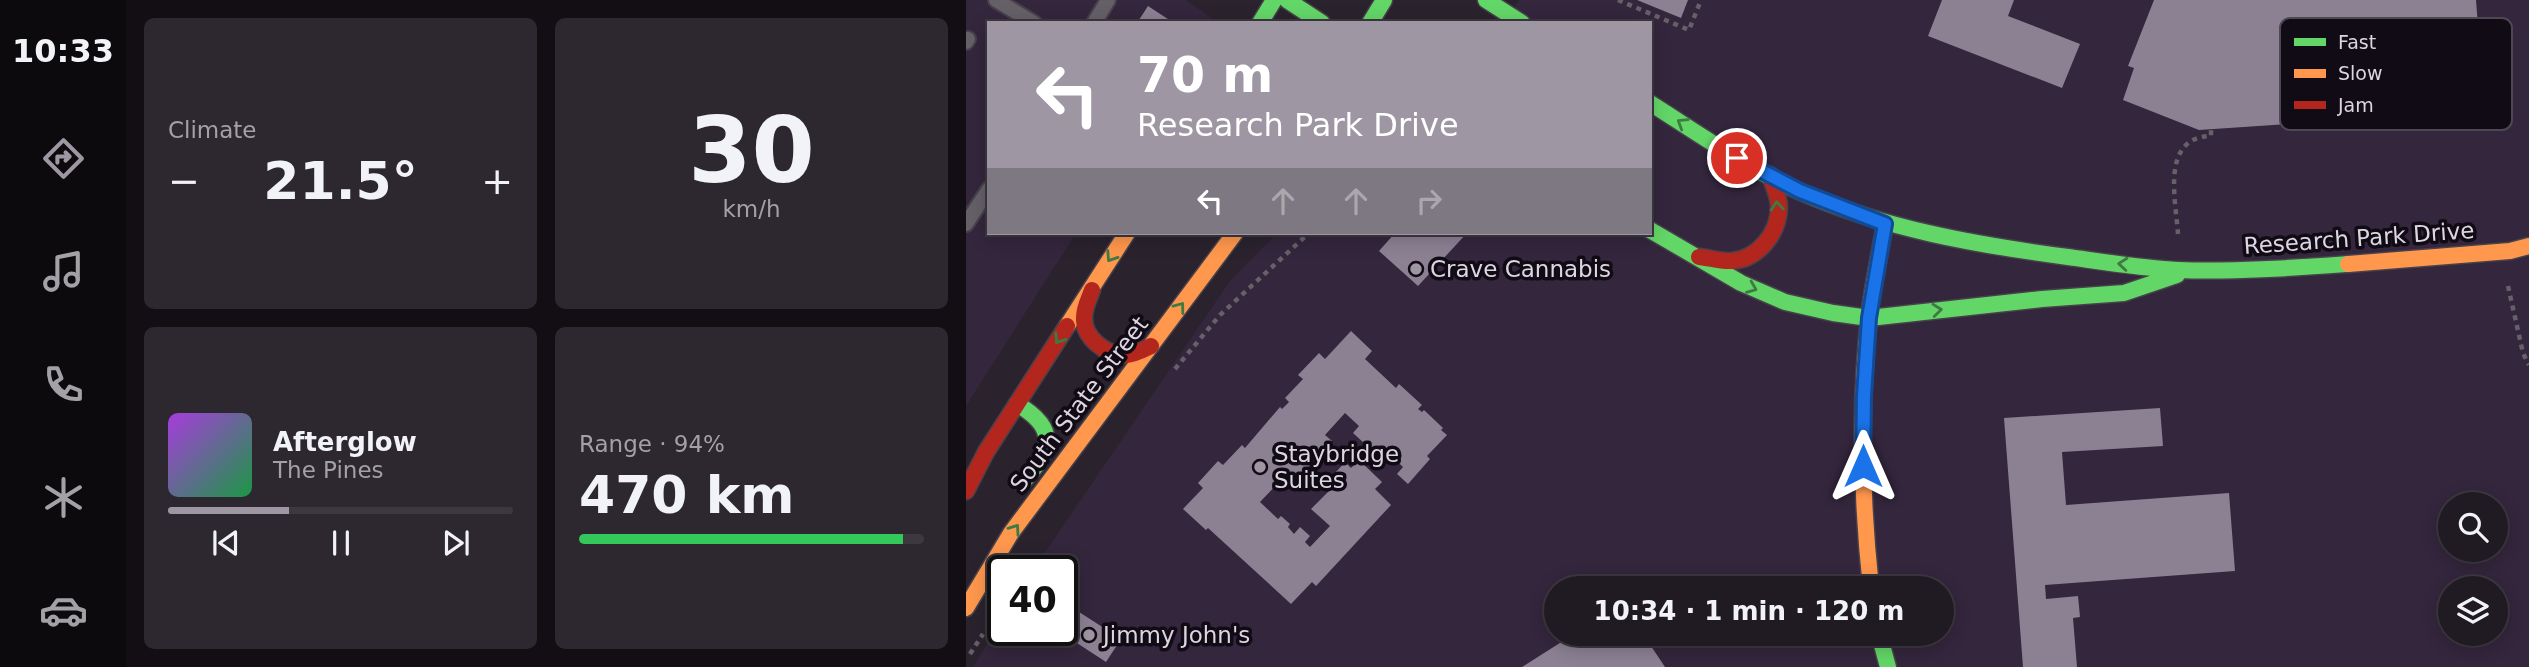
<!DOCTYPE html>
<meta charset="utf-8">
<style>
:root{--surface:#201a22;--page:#2d272f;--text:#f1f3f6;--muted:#a2a1a5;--line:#3d3840;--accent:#9e97a3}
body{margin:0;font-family:"DejaVu Sans",sans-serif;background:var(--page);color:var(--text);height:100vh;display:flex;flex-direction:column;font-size:26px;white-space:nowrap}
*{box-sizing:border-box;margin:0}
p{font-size:23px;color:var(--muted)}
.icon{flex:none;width:38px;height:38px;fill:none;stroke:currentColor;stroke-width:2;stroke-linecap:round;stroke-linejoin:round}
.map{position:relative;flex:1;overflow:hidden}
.details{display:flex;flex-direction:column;gap:18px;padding:18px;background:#120e13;width:840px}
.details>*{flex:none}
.guide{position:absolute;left:21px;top:21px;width:665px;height:214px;border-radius:0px;box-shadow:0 4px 18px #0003,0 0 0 2px var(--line);background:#9e97a3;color:#fff;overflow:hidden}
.controls{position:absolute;left:1472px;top:492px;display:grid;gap:14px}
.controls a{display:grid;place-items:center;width:70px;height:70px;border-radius:50%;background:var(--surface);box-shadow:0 4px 18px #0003,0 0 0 2px var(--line);font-size:35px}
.speed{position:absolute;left:21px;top:555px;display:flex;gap:14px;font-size:35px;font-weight:700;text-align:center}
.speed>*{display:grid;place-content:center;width:91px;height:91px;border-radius:50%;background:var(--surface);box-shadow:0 4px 18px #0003,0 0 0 2px var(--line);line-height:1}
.speed .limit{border:4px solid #111;border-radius:10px;background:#fff;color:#111}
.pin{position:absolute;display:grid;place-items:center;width:60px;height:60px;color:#fff;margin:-30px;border:4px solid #fff;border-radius:50%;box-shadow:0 2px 7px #0007}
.me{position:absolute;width:77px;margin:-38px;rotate:0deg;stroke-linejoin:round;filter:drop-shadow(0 0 5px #0008)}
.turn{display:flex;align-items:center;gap:24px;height:147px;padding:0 35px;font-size:32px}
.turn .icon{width:91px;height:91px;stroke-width:2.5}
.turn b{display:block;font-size:49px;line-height:60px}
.lanes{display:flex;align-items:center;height:66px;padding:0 35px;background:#0003;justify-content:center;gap:35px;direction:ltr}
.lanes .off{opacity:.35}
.big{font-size:52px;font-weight:700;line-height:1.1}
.details .card{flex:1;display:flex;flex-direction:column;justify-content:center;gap:10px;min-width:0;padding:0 24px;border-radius:10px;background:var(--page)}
.details .dial{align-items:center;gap:0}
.dial b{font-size:91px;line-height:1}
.song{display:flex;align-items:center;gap:21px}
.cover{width:84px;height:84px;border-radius:10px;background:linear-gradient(135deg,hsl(280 70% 55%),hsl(140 70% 35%))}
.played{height:7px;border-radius:4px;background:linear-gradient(90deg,var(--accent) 35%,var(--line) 35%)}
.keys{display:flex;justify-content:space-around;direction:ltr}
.heat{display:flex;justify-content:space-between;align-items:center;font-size:38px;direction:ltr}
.charge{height:10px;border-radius:5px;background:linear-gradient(90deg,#34c759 94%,var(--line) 0)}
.details .tiles{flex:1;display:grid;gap:18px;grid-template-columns:repeat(2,1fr)}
.trip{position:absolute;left:578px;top:576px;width:410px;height:70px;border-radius:35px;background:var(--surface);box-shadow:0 4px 18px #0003,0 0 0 2px var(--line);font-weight:700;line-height:70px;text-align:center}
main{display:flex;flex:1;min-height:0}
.tab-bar{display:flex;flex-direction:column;width:126px;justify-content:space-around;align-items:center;background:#0d0a0e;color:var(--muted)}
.tab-bar .icon{width:49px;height:49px}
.tab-bar .selected{color:var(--accent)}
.tab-bar b{font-size:32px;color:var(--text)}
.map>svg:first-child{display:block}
.built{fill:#34263d;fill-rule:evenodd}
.building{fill:#8c8193}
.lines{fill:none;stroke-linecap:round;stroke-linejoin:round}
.lane-casing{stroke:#46414a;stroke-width:18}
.fast-casing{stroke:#46414a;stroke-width:19}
.slow-casing{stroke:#46414a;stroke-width:19}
.jam-casing{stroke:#46414a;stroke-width:19}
.path{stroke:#666168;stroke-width:4.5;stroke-dasharray:5 5;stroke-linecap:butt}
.lane{stroke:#655f68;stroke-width:14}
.fast{stroke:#63d668;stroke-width:16}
.slow{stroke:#ff974d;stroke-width:16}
.jam{stroke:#b3261e;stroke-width:16}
.oneway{stroke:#3e7b42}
.route-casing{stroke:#114b97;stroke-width:18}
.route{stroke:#1a73e8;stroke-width:12}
.poi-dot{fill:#9e97a3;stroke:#100b14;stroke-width:2.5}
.labels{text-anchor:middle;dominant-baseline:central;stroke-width:7;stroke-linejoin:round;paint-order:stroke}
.street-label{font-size:23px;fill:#ddd6e2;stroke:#100b14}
.poi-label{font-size:23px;fill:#ddd6e2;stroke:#100b14;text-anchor:start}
.key{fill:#100b14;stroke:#4e4852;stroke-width:2}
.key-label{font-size:19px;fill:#ddd6e2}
</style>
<main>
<nav class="tab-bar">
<b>10:33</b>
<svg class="icon selected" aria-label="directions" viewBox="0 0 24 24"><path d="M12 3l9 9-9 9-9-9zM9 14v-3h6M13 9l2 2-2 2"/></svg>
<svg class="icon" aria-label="music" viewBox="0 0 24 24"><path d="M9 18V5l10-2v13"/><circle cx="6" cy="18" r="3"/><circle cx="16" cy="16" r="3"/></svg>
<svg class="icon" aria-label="phone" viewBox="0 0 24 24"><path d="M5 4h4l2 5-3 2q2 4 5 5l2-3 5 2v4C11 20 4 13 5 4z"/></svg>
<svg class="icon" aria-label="climate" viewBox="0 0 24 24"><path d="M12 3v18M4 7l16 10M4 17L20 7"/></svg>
<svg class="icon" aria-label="car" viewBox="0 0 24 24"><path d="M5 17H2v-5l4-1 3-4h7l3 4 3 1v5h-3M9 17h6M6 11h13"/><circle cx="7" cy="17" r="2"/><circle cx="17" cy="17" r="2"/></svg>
</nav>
<section class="details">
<div class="tiles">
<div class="card"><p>Climate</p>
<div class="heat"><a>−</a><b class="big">21.5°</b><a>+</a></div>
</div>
<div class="card dial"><b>30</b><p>km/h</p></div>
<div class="card">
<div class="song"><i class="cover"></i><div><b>Afterglow</b><p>The Pines</p></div></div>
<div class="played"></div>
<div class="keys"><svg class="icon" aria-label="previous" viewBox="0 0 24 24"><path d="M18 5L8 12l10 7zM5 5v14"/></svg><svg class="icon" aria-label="pause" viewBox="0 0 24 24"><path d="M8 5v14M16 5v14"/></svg><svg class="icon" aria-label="next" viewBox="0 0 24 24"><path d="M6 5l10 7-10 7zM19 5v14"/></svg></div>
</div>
<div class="card"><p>Range · 94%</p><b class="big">470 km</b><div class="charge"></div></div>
</div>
</section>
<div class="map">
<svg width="1563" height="667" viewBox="0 0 1563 667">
<rect width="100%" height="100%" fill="#2a232e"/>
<!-- built -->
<path class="built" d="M0 0H220L247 19 244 23H23V233H110L0 406Z
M553 0H1563V667H7L37 619V630H96V570H67L264 281 311 233H684V23H539ZM1484 504H1530V550H1484ZM590 588H975V634H590ZM1484 588H1530V634H1484Z"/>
<!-- building -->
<path class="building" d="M671 0H722L715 18Z
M976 0H1048L1042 16 1114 44 1096 88 962 36Z
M1188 0H1510L1516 77H1521L1522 95 1365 106V121L1233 130 1157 100 1168 68 1162 66Z
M182 6 208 23H171Z
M429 233H501L452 286 413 251Z
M385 331 406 351 399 359 430 388 433 384 456 405 452 409 456 412 458 410 477 428 475 430 481 435 461 456 464 459 442 484 431 474 437 467 416 447 410 454 387 433 393 426 379 413 359 435 366 441 323 488 314 481 294 502 312 519 315 516 324 524 322 527 328 534 334 527 344 536 339 542 344 547 364 526 345 509 376 478 370 472 379 462 385 468 393 460 416 482 409 489 425 505 350 586 346 582 325 604 242 528 240 530 217 509 237 488 232 483 252 461 257 465 276 445 279 448 314 407 316 409 323 402 319 398 337 379 332 375 353 353 359 359Z
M1194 408 1197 446 1096 452 1100 505 1263 493 1269 571 1079 585 1080 599 1112 596 1114 617 1107 618 1111 667H1057L1038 418Z
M96 601 155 639 140 662 91 630H96Z
M608 634H677L699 667H556Z"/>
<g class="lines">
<!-- lane casing -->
<g class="lane-casing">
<path id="lane" d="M30 0 68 23
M128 23 142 0
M0 42 2 39
M0 224 23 189"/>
</g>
<!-- fast casing -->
<g class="fast-casing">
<path id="fast" d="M321 0 356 23
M520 0 556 23
M294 23 308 0
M404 23 418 0
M684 103C733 134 781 168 835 192 919 229 1011 245 1102 257 1138 262 1175 268 1212 270 1269 272 1325 268 1382 264
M684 230 775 283 819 302 867 313 903 318 1076 299 1158 293 1211 275
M51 404C95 430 84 451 56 483
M913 634 922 667"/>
</g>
<!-- slow casing -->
<g class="slow-casing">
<path id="slow" d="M1382 264 1544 251 1563 246
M101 326 161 233
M905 588C895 495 893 402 904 309 908 280 914 252 919 224
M0 608 45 533 269 233"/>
</g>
<!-- jam casing -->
<g class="jam-casing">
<path id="jam" d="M733 257C744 258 755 262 766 261 792 259 813 233 813 207 813 196 807 185 804 175
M126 290C123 299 118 307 118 317 117 337 139 355 159 355 168 355 177 350 185 346
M0 491 20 452 101 326"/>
</g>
<!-- path -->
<path class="path" d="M652 0 723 30 735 0
M1212 234C1210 201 1194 137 1245 136V129
M1542 286 1557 353 1563 365
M209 369 254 315 343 233
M4 654 17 634"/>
<!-- lane -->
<use href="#lane" class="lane"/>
<!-- fast -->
<use href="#fast" class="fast"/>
<!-- slow -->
<use href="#slow" class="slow"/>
<!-- jam -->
<use href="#jam" class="jam"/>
</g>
<!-- one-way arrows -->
<defs><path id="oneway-chevron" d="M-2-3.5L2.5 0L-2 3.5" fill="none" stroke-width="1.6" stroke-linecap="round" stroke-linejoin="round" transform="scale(1.75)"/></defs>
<g class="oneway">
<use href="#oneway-chevron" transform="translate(716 123) rotate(-148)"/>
<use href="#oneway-chevron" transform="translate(811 206) rotate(-94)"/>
<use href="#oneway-chevron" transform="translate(145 257) rotate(123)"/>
<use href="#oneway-chevron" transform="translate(1157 264) rotate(-175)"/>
<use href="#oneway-chevron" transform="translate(786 288) rotate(22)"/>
<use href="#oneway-chevron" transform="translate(214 307) rotate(-53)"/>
<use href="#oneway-chevron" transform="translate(971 310) rotate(-6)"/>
<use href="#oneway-chevron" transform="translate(93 339) rotate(123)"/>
<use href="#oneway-chevron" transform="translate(49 529) rotate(-55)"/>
</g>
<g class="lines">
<!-- route casing -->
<g class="route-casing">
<path id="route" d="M771 158 834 191 919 224 903 318 898 396 897 466"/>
</g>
<!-- route -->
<use href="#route" class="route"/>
</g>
<!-- markers -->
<g class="poi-dot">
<circle cx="450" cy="269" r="7"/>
<circle cx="294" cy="467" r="7"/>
<circle cx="123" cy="635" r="7"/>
</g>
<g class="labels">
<!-- street labels -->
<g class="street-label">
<text transform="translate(1393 238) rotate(-4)">Research Park Drive</text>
<text transform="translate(113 404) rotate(-53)">South State Street</text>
</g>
<!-- poi labels -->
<g class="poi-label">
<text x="464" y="269">Crave Cannabis</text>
<text x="308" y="454">Staybridge<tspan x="308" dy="26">Suites</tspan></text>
<text x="137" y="635">Jimmy John's</text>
</g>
</g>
<!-- legend -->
<rect x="1314" y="18" width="232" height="112" rx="10" class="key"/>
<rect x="1328" y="38" width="32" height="8" fill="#63d668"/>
<rect x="1328" y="69" width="32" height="9" fill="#ff974d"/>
<rect x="1328" y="101" width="32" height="8" fill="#b3261e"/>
<g class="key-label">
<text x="1372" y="49">Fast</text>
<text x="1372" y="80">Slow</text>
<text x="1372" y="112">Jam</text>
</g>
</svg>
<div class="controls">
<a><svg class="icon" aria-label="search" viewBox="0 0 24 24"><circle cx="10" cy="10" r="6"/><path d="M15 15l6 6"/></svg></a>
<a><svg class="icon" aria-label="layers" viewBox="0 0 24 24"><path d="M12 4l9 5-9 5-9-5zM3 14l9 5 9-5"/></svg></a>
</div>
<div class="speed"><div class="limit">40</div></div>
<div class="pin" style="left:771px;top:158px;background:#d93025"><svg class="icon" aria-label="arrive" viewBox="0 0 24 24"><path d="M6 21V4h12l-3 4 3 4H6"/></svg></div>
<svg class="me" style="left:897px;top:466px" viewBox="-20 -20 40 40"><path d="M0-17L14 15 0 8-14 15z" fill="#1a73e8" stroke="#fff" stroke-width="4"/></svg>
<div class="trip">10:34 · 1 min · 120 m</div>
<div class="guide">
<div class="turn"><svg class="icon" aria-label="left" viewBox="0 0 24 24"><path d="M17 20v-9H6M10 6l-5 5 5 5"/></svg><div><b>70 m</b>Research Park Drive</div></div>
<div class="lanes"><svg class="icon" aria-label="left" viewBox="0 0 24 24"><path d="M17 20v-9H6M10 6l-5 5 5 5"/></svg><svg class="icon off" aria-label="ahead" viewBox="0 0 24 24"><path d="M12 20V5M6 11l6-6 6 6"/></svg><svg class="icon off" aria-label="ahead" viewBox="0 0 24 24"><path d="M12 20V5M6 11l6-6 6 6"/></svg><svg class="icon off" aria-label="right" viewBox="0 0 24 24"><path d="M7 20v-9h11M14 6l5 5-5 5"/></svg></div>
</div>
</div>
</main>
